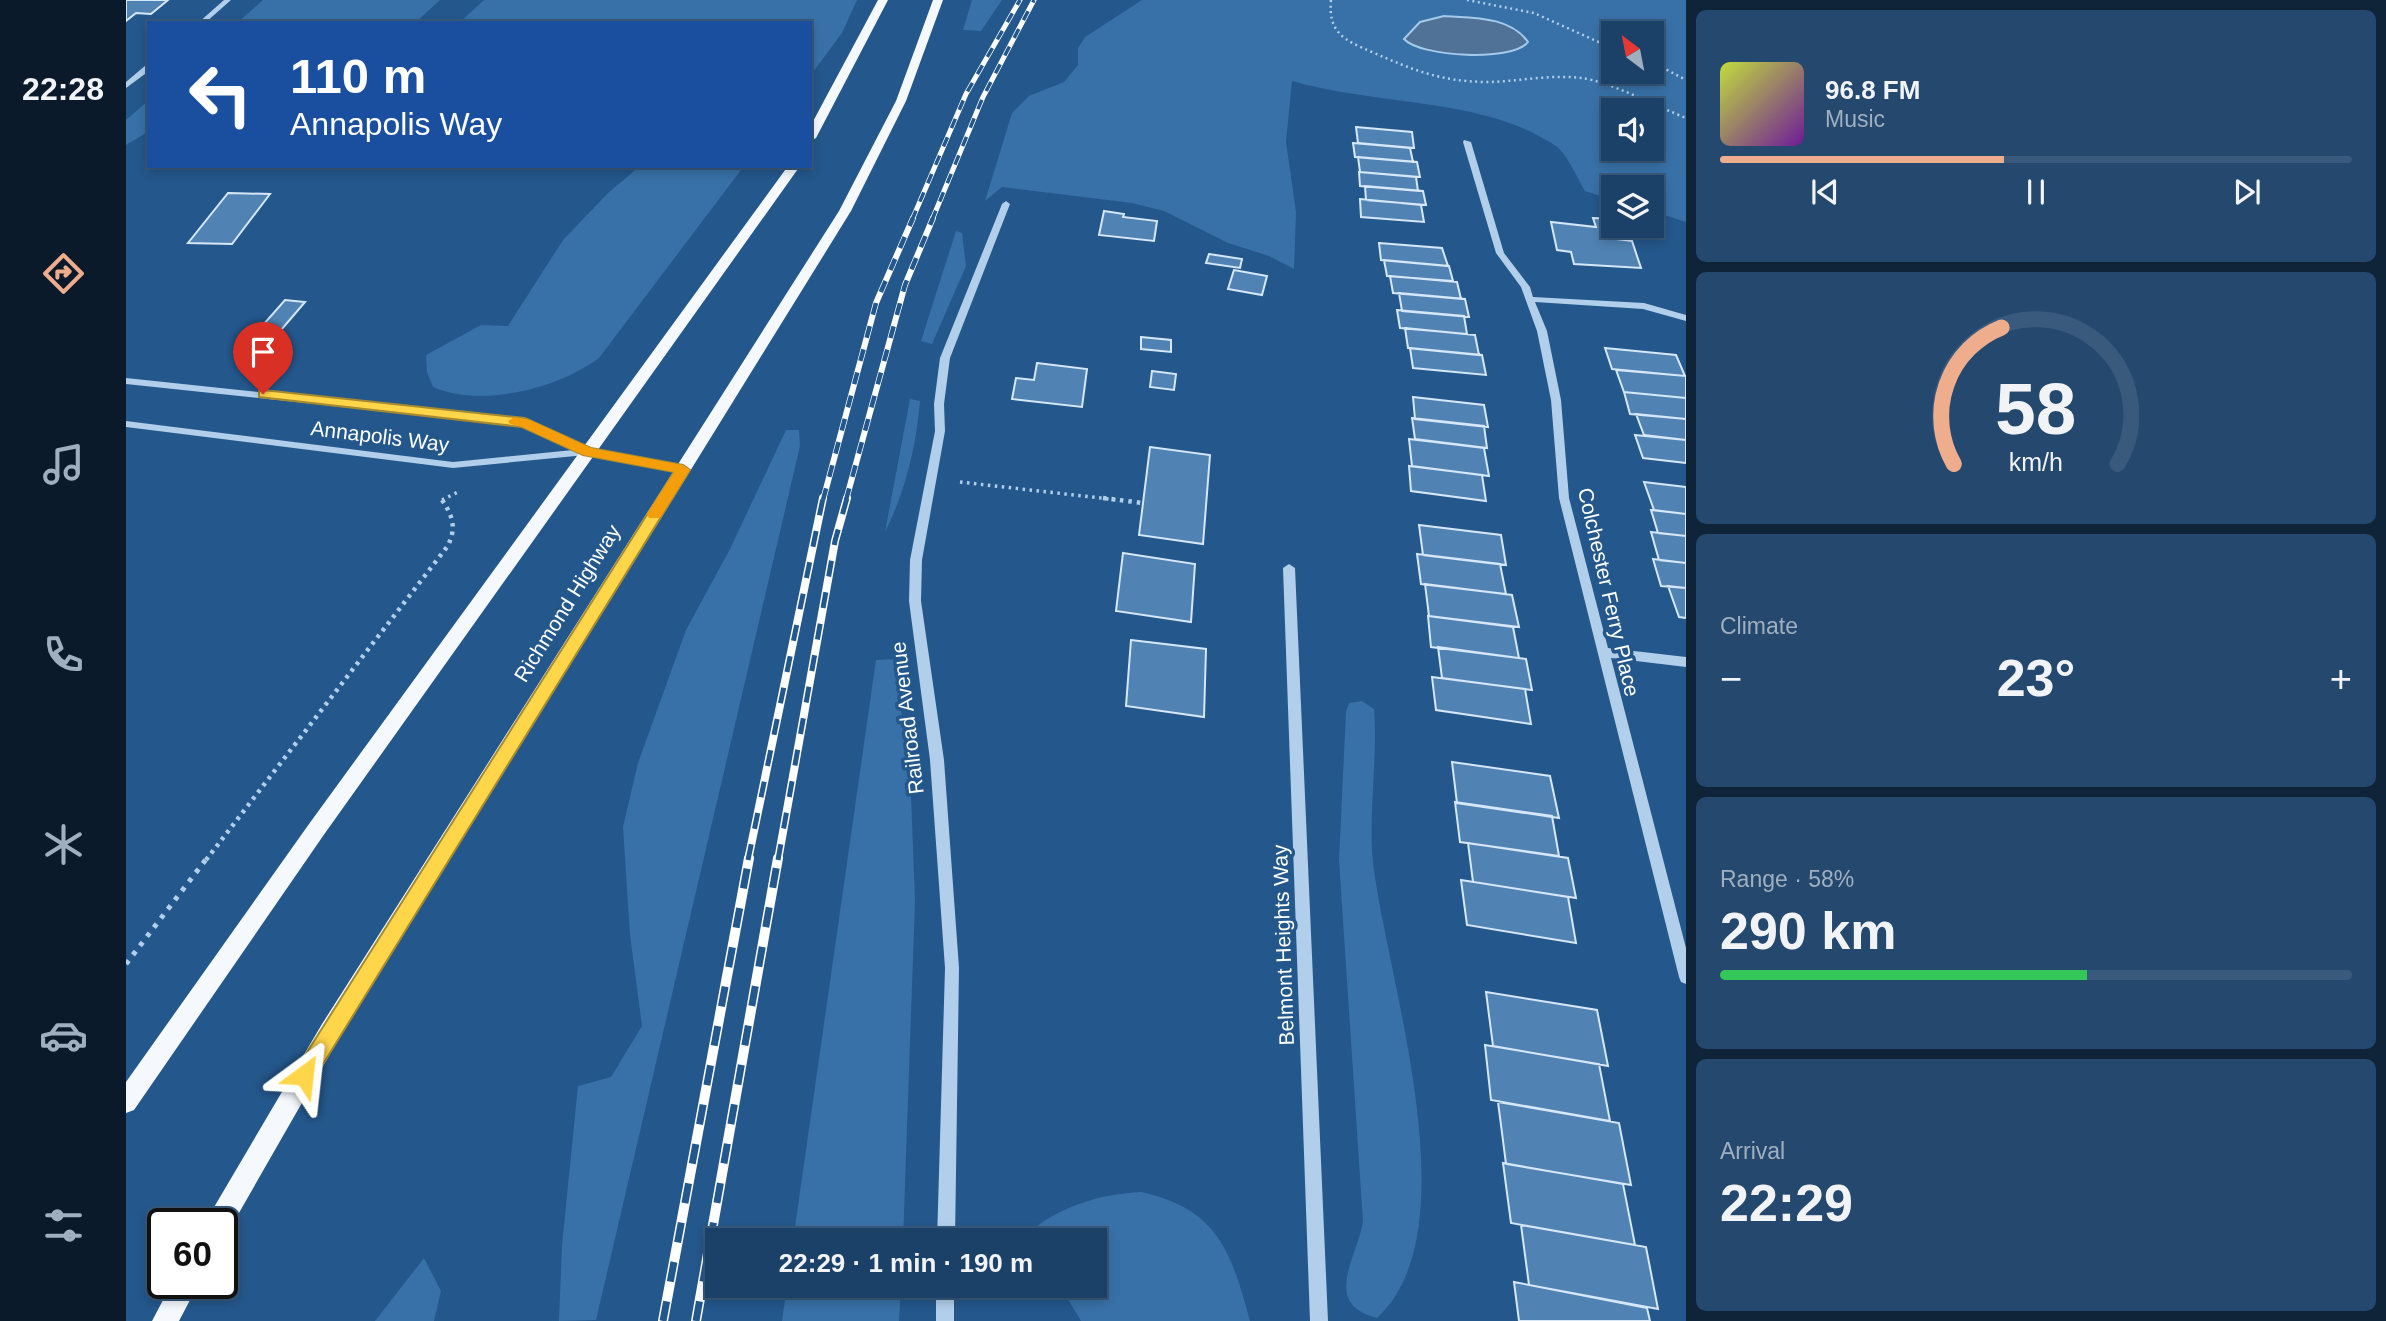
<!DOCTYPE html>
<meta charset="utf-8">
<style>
:root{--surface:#1b4168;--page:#24486e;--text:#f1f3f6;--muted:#a0afc0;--line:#395a7c;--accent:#eead8d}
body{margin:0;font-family:Arial,sans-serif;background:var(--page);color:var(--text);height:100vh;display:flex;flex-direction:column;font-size:26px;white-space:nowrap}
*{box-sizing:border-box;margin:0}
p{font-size:23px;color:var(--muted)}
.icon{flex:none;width:38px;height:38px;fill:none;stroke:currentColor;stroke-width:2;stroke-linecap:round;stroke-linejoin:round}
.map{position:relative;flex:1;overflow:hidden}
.drawer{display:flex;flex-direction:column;gap:10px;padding:10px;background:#0f2439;width:700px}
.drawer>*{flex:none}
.hud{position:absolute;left:21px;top:21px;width:665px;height:147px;border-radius:0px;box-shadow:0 4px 10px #0003,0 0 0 2px var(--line);background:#1a4fa0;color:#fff;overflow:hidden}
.needle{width:46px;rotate:328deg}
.fabs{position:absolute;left:1475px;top:21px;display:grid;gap:14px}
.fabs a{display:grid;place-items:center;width:63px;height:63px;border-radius:0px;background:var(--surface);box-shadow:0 4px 10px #0003,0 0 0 2px var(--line);font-size:35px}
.speed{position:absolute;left:21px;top:1208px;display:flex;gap:14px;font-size:35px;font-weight:700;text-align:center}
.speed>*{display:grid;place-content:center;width:91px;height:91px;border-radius:50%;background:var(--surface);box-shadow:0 4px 10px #0003,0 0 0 2px var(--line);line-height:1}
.speed .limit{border:4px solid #111;border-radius:10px;background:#fff;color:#111}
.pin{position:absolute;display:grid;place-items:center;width:60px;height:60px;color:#fff;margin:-72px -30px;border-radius:50% 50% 50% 0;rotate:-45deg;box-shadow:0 0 7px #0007}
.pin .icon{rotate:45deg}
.me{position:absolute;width:77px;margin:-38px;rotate:30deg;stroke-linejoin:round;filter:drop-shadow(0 0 5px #0008)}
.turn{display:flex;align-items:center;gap:24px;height:147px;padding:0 28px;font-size:32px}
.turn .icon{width:91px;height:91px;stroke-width:2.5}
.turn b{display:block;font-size:49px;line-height:60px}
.big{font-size:52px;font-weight:700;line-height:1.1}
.drawer .tile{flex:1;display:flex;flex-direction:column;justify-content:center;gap:10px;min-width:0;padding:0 24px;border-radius:10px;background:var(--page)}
.drawer .dial{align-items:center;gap:0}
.dial svg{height:182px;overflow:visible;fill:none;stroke:var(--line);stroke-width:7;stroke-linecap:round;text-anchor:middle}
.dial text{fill:var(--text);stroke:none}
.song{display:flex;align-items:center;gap:21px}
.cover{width:84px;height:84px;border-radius:10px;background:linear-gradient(135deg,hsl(70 70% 55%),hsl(280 70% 35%))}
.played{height:7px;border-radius:4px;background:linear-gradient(90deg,var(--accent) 45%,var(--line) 45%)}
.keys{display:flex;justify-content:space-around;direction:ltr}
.heat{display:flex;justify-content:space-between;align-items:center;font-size:38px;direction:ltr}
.charge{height:10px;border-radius:5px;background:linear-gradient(90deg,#34c759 58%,var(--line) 0)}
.trip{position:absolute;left:579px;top:1228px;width:402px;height:70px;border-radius:0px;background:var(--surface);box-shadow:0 4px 10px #0003,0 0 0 2px var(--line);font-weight:700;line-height:70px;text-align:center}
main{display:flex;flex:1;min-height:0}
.tabs{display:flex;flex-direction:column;width:126px;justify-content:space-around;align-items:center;background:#0b1a2a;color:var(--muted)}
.tabs .icon{width:49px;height:49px}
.tabs .current{color:var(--accent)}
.tabs b{font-size:32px;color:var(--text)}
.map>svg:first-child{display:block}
.green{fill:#3871a7;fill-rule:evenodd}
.water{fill:#4f7296;stroke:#a5caeb;stroke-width:2}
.building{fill:#5082b3;stroke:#d6e7f8;stroke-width:2}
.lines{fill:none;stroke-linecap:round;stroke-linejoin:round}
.path-far3{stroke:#b1ceea;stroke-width:2.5;stroke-dasharray:2 3.5;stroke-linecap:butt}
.path-far2{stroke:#b1ceea;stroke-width:3.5;stroke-dasharray:2.5 4.5;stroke-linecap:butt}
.path-far1{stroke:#b1ceea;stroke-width:4.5;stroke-dasharray:3.5 5;stroke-linecap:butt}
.path{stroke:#b1ceea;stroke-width:5;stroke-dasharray:4.5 7;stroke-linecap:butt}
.minor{fill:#b1ceea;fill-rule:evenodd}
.major{fill:#f5f9fe;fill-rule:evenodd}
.rail-far3-casing{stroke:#fff;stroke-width:5}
.rail-far2-casing{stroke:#fff;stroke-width:6}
.rail-far1-casing{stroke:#fff;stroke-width:8}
.rail-casing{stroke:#fff;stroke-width:10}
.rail-far3{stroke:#24578b;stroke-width:3.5;stroke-dasharray:10;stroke-linecap:butt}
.rail-far2{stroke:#24578b;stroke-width:4.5;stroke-dasharray:12;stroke-linecap:butt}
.rail-far1{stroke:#24578b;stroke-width:5;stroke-dasharray:16;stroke-linecap:butt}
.rail{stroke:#24578b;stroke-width:7;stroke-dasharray:20;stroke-linecap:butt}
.route{fill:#ffd54a;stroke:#a68a30;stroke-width:2}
.slow{fill:#f59e0b}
.labels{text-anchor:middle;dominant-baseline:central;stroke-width:7;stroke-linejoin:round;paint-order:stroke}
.street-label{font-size:21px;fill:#fff;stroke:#24578b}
</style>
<main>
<nav class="tabs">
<b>22:28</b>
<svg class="icon current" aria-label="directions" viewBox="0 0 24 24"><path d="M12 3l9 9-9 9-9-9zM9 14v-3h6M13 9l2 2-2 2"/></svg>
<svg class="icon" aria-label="music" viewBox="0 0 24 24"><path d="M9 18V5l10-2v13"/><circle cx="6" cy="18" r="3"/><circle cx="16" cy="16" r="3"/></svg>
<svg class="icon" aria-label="phone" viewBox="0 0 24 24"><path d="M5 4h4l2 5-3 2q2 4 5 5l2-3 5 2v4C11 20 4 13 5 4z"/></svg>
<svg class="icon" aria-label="climate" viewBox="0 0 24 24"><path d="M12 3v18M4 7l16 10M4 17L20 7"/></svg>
<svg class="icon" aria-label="car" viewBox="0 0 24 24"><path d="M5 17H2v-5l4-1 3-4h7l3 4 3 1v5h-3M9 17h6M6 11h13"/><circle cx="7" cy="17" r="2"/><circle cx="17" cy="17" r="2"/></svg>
<svg class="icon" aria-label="filters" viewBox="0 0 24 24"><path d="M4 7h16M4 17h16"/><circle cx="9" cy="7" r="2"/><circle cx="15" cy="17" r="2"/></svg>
</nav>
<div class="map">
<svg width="1560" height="1321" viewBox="0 0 1560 1321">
<rect width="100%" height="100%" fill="#24578b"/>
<!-- green -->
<path class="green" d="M137 0H314L289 23H111Z
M358 0H731L716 33 684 76V23H463C421 16 376 23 333 23Z
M846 0H876L855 31 837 30Z
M1016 0H1560V222L1526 211V187H1488L1487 200 1459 191C1451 178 1442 155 1430 146 1357 97 1258 107 1166 81L1160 142 1170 212 1168 269 1143 256 1102 243 1038 211 1006 203 876 187 859 201 886 113 903 96 938 82 952 65V48L959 37ZM1488 33H1526V72H1488ZM1488 110H1526V149H1488Z
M23 100V131L0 145V120Z
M514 166H618L473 358C431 389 356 408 307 387L301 372 300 355 355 325 382 326 437 240 482 193Z
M830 231 836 233 840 266 806 344 795 341Z
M784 399 794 401C790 447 780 490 759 532Z
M660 430H673L674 446 470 1320 433 1321 436 1245 452 1086 485 1077 516 1026 504 935 497 827 512 763 560 630 604 549Z
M769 659 785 796 789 901 777 1241H667L750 660Z
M1236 701 1248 709C1252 760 1242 811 1247 862 1260 976 1347 1230 1251 1318 1196 1304 1230 1260 1237 1222L1213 860 1220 712 1223 703Z
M1015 1192C1092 1209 1105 1251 1124 1321H955L934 1286H970V1241H909L911 1226C942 1204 977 1194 1015 1192Z
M298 1258 315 1291 308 1321H249Z
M661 1286H775L773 1321H656Z"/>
<!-- water -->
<path class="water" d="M1318 16C1347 18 1384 16 1402 42 1387 62 1294 57 1278 39L1294 22Z"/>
<!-- building -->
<path class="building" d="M0 0H42L25 14 10 13 0 21Z
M1230 127 1286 132 1288 148 1232 143Z
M1227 143 1284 148 1287 162 1229 157Z
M1232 157 1291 162 1294 177 1234 172Z
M1233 172 1290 177 1292 191 1234 186Z
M1239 186 1297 191 1300 205 1240 200Z
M102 193 144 194 106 244 62 243Z
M1234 199 1295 205 1298 222 1235 217Z
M978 211 998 214 997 217 1031 221 1028 241 973 235Z
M1467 218 1485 219 1491 239 1506 241 1515 268 1448 264 1445 252 1431 250 1425 222 1470 227Z
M1253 243 1316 248 1322 266 1255 260Z
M1083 254 1116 259 1114 268 1080 263Z
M1258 260 1323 266 1327 281 1261 276Z
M1108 270 1141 276 1136 295 1102 289Z
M1264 276 1331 282 1335 299 1267 293Z
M1273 293 1339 299 1343 317 1276 311Z
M159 300 179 302 144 343 123 341Z
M1271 310 1338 316 1341 334 1274 328Z
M1279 328 1349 335 1353 355 1282 348Z
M1015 337 1045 340V352L1015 349Z
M1284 348 1356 355 1360 375 1287 368Z
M1479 348 1550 355 1559 376 1486 369Z
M911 363 961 369 956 407 886 399 890 378 908 380Z
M1490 370 1560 376V398L1498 392Z
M1026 371 1050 374 1048 390 1024 387Z
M1498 392 1560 398V419L1504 414Z
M1287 397 1358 405 1362 427 1289 419Z
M1510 414 1560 419V440L1518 435Z
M1286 418 1358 426 1361 448 1289 439Z
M1509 435 1560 440V463L1517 458Z
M1283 439 1358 448 1363 476 1286 466Z
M1024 447 1084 455 1077 544 1013 535Z
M1283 466 1356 475 1360 501 1285 491Z
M1518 482 1560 487V514L1528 510Z
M1525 510 1560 514V536L1532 533Z
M1293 525 1375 535 1380 565 1297 555Z
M1525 532 1560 536V563L1533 560Z
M997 553 1069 564 1065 622 990 611Z
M1291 554 1374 564 1380 594 1295 584Z
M1527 559 1560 563V588L1535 586Z
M1299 584 1386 595 1393 627 1303 616Z
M1542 586 1560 588V618L1553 617Z
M1302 616 1387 627 1393 658 1305 647Z
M1005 640 1080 649 1078 717 1000 706Z
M1312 647 1400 659 1406 690 1316 678Z
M1306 677 1399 689 1405 724 1310 710Z
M1326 762 1424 776 1433 818 1331 803Z
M1329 802 1426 816 1433 856 1334 842Z
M1342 843 1442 858 1450 898 1347 882Z
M1335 880 1442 897 1450 943 1341 925Z
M1360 992 1471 1010 1482 1066 1367 1046Z
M1359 1045 1473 1064 1484 1121 1365 1100Z
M1372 1102 1493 1123 1505 1185 1380 1164Z
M1377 1163 1497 1184 1509 1245 1385 1223Z
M1395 1225 1520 1247 1532 1309 1403 1285Z
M1388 1282 1521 1308 1524 1321H1393Z"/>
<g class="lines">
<!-- path-far3 -->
<path class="path-far3" d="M1205 0C1202 33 1218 40 1246 52 1287 70 1313 81 1359 82 1391 82 1423 74 1455 78 1483 81 1532 107 1560 118
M1341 0 1408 13 1488 49
M1526 62 1560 80"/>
<!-- path-far2 -->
<path class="path-far2" d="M834 482 992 500
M316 500 332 492"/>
<!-- path-far1 -->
<path class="path-far1" d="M977 498 1017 503
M80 860 321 547C331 529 327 516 316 500L319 498"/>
<!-- path -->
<path class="path" d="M0 964 81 858"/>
<!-- minor -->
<path class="minor" d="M98 0H105L79 23H72Z
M20 65H23V71L0 88V82Z
M1338 140 1345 142 1378 253 1404 287 1407 297 1518 303 1560 315V321L1517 309 1409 302 1421 331 1435 400 1443 498 1482 648 1560 657V667L1485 658 1560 948V984L1555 982 1553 977 1433 498 1425 400 1411 331 1395 287 1370 253 1337 142Z
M880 201 884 204 824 358 818 404 819 431 796 560 795 601 818 760 833 968 829 1241H811L819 968 804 760 783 601 784 560 809 431 808 404 814 358 876 204Z
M0 378 399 420 463 449 557 465 562 469 557 473 460 455 327 468 0 427V421L327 462 447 450 397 426 0 384Z
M1163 564 1169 568 1202 1321H1184L1157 568Z
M810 1286H828V1321H810Z"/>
<!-- major -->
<path class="major" d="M752 0H762L690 138 684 141V127Z
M807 0H817L780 101 725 211 212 1040 102 1232 96 1234V1223H81L84 1214 196 1024 713 211 770 101Z
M662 166H674L197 836 8 1110 0 1113V1082L183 824Z
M46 1283H73L53 1321H26Z"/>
<!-- rail-far3 casing -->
<g class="rail-far3-casing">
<path id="rail-far3" d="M786 220 840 94 894 0
M806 220 857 97 908 0"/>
</g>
<!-- rail-far2 casing -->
<g class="rail-far2-casing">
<path id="rail-far2" d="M697 500 750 303 787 218
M720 500 779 285 807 218"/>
</g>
<!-- rail-far1 casing -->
<g class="rail-far1-casing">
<path id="rail-far1" d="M622 860 697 498
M652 860 709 541 721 498"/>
</g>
<!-- rail casing -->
<g class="rail-casing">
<path id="rail" d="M537 1321 623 858
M570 1321 652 858"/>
</g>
<!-- rail-far3 -->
<use href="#rail-far3" class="rail-far3"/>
<!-- rail-far2 -->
<use href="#rail-far2" class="rail-far2"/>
<!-- rail-far1 -->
<use href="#rail-far1" class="rail-far1"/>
<!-- rail -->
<use href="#rail" class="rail"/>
</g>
<!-- route -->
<path class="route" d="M137 390 399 418 465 448 557 465 564 470 186 1082 178 1085 171 1082 168 1075 171 1068 548 472 457 455 396 427 133 397V391Z"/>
<!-- slow -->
<path class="slow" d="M389 417 404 420 465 448 557 465 564 470 534 518H523L521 514 548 472 457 455 396 427 384 424 382 421Z"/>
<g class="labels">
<!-- street labels -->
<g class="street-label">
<text transform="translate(254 436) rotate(7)">Annapolis Way</text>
<text transform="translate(1483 592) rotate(77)">Colchester Ferry Place</text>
<text transform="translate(441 603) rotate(-58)">Richmond Highway</text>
<text transform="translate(781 718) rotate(-97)">Railroad Avenue</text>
<text transform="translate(1157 945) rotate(-92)">Belmont Heights Way</text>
</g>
</g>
</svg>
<div class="fabs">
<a><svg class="needle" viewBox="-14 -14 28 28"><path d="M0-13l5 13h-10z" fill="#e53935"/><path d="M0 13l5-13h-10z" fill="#a0afc0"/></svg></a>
<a><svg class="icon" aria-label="sound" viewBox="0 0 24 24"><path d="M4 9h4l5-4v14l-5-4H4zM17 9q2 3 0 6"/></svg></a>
<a><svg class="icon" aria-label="layers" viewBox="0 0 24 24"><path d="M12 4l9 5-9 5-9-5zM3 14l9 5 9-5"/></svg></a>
</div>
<div class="speed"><div class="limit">60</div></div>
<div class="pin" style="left:137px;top:394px;background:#d93025"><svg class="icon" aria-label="arrive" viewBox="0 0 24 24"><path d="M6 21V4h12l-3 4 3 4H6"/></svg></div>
<svg class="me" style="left:178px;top:1075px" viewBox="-20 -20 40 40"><path d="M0-17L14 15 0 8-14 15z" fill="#ffd54a" stroke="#fff" stroke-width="4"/></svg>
<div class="trip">22:29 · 1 min · 190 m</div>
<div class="hud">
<div class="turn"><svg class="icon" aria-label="left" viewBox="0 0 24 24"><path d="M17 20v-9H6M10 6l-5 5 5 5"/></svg><div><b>110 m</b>Annapolis Way</div></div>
</div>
</div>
<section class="drawer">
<div class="tile">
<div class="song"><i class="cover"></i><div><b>96.8 FM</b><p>Music</p></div></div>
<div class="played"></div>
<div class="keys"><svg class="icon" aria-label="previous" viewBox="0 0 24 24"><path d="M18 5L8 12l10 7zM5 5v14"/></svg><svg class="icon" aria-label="pause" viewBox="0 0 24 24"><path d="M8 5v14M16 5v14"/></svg><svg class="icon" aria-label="next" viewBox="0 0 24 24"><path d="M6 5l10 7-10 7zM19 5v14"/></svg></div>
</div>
<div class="tile dial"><svg viewBox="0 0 100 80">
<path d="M14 69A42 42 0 1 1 86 69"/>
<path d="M14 69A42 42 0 0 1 35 9" stroke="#eead8d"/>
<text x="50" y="56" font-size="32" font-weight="700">58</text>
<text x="50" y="72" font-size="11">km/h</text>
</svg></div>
<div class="tile"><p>Climate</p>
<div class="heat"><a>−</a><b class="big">23°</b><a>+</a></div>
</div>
<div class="tile"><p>Range · 58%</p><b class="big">290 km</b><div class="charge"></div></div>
<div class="tile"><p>Arrival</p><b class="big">22:29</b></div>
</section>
</main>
